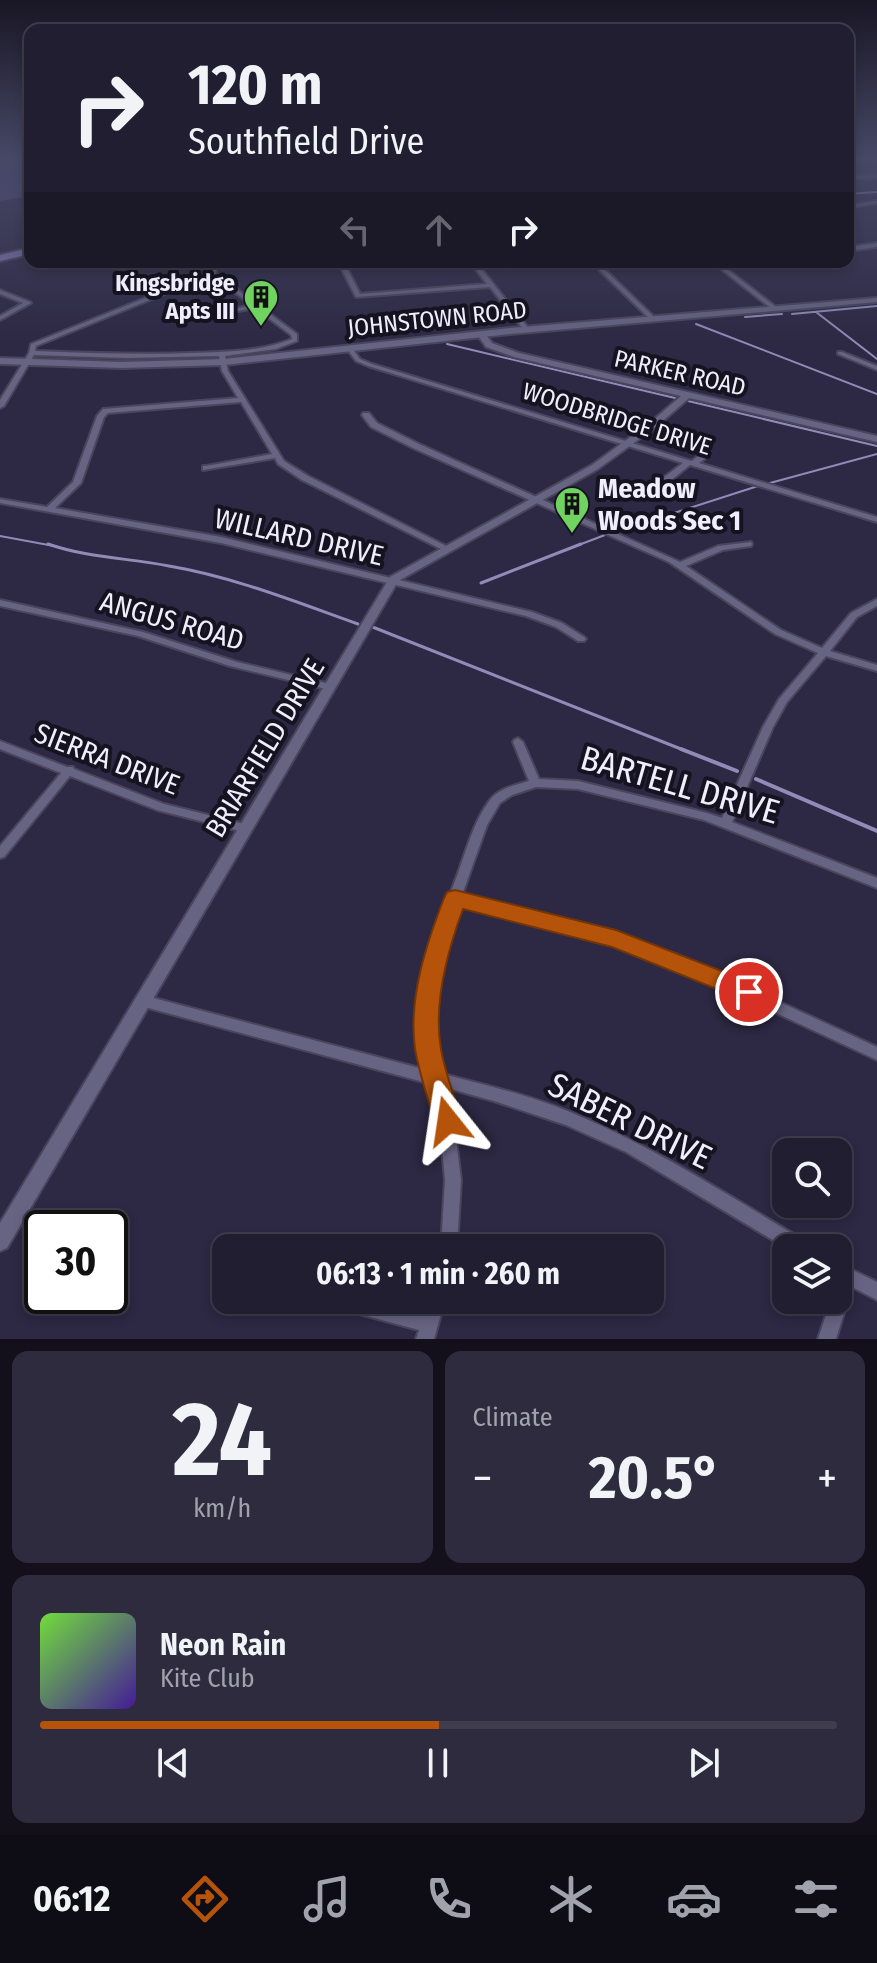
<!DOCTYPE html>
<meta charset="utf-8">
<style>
:root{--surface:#221e32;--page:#2e2b3e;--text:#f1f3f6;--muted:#a2a2ac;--line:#3f3c4d;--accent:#b45309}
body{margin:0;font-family:"Fira Sans Condensed",sans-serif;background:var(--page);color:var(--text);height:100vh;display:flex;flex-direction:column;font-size:30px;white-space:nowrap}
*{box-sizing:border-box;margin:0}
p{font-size:26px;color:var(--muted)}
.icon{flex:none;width:44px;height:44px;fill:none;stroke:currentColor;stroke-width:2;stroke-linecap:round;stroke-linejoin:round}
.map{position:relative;height:1339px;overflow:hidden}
.drawer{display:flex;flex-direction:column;gap:12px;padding:12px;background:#13101c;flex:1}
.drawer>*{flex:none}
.guide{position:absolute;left:24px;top:24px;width:830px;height:244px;border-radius:16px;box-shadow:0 4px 12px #0003,0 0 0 2px var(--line);background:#221e32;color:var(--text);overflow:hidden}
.tools{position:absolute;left:772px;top:1138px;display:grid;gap:16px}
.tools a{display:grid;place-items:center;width:80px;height:80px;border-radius:16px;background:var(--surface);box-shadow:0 4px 12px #0003,0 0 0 2px var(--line);font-size:40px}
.speed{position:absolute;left:24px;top:1210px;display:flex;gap:16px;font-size:40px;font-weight:700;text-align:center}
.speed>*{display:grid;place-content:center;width:104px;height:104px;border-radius:50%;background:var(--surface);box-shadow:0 4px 12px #0003,0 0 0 2px var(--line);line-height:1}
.speed .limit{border:4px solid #111;border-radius:12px;background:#fff;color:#111}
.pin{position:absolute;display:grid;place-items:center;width:68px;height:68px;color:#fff;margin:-34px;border:4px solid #fff;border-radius:50%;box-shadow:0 2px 8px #0007}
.me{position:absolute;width:88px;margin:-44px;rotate:345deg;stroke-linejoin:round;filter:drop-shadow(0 0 6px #0008)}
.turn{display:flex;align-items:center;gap:28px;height:168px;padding:0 32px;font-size:36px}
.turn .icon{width:104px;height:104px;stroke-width:2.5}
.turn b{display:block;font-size:56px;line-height:68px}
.lanes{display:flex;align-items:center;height:76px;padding:0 32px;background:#0003;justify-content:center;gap:40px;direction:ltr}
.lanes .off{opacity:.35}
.big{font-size:60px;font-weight:700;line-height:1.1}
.drawer .card{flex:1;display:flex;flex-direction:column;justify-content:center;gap:12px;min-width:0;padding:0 28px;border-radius:16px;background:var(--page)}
.drawer .dial{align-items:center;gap:0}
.dial b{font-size:104px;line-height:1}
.song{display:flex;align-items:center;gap:24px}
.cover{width:96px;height:96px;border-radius:12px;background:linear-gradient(135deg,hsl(100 70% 55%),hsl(260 70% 35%))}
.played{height:8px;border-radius:4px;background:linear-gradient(90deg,var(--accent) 50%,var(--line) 50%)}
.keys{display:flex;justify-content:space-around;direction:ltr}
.heat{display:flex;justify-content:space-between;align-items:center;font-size:44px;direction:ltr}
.drawer .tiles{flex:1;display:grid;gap:12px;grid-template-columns:1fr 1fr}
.card:last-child{grid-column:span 2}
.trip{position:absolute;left:212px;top:1234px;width:452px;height:80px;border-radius:16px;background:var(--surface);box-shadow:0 4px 12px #0003,0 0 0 2px var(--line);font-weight:700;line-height:80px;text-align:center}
.tabs{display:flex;height:128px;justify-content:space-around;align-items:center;background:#0e0c14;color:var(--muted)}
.tabs .icon{width:56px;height:56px}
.tabs .on{color:var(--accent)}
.tabs b{font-size:36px;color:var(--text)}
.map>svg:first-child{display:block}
.green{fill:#4f4577}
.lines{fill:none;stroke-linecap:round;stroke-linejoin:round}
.stream-far2{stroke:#928bb8;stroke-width:2}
.stream-far1{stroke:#928bb8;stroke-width:3}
.stream{stroke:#928bb8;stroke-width:4}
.minor-casing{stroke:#4a455c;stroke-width:4}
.tertiary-casing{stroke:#4a455c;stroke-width:4}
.secondary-casing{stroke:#4a455c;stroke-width:4}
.primary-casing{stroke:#4a455c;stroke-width:4}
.minor{fill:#676382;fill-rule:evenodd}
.tertiary{fill:#676382;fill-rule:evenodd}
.secondary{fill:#676382;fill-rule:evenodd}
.primary{fill:#7e74ae;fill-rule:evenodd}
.route{fill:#b45309;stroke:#753606;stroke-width:2}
.labels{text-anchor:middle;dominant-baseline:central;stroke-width:8;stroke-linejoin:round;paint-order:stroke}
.far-poi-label{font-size:24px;font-weight:bold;fill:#f0eefd;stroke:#15131f;text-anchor:end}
.far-street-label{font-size:24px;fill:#f0eefd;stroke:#15131f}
.poi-label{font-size:28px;font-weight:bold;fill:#f0eefd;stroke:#15131f;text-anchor:start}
.street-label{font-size:28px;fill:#f0eefd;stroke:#15131f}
.near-street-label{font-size:34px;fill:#f0eefd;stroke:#15131f}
</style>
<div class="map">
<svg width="877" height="1339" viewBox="0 0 877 1339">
<rect width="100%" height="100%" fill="#2d2843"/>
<!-- green -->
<path class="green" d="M0 164 30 166V196L0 201Z"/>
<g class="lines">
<!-- stream-far2 -->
<path class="stream-far2" d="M848 194 877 192
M816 312 877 359
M792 314 877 306
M745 317 782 314
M696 324 877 394
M447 344 675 398
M688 401 877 446
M770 483 877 454
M618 531 758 486
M0 536 54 546
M576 546 605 535"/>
<!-- stream-far1 -->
<path class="stream-far1" d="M48 544C88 558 129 558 169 566 234 577 296 602 358 624
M481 583 581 544
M370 626 686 751"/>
<!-- stream -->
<path class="stream" d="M681 749 737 771
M756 779 877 831"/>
<!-- minor casing -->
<g class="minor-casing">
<path id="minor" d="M848 157H877V158H848Z
M0 161 30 163V165L0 163Z
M877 175V177L848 179V177Z
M877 201V203L848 208V206Z
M877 243V247L848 251V247Z
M214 262H220L215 273 297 334V341L276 349 225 356 228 371 284 461 308 476 450 548 446 551 443 550 302 480 278 464 275 458 203 470V466H206L272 454 241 402 108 413 104 417 81 483 55 508 221 537 532 612 562 623 584 637 586 639 584 641H578L556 627 526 616 221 543 0 503V499L47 507 73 482 97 416 103 409 238 398 222 371 219 356 127 358 34 355 4 406 0 408V400L29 353 31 344 210 272ZM211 275 252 305 221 312V314L255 308 291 335 292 339C259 352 224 352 189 353 138 355 87 353 35 351L36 346Z
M338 262H344L360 294 487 284 470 262H476L529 329 524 330 490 287 356 297Z
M591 262H597L654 317V319H650Z
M712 262H718L776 307V309H772Z
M816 262H824L830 265 827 267Z
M0 290 30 302 31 303 0 320V316L23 303 0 294Z
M350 347 352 348 360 359 372 364 688 460 692 461 704 451H710V455L699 463 877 517V522L690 465 669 482H663V478L683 463 368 366 356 361 347 349Z
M838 352H842L877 366V370L838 354Z
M363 413H369L377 423 419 444 680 562 718 546 751 542 752 544 751 546 723 550 686 566 781 630 822 648 851 613 877 599V606L857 617 830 651 877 665V671L826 656 787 702 773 727 732 822 877 878V888L704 820 578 789 536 787 512 795 500 803 487 825 462 895 563 919 678 955 877 1047V1060L669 963 563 929 459 904 444 946 435 995V1048L443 1074C486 1085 536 1097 577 1115 658 1149 732 1198 807 1242L809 1248H786L626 1152 566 1125 494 1101 447 1088 452 1106 461 1180 457 1248H441L445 1180 438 1106 431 1084 137 1005 135 1001 137 997 142 995 427 1070C407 1000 434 937 458 873 467 848 474 821 490 800 499 788 516 785 529 781L513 742 514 740 518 738 523 742 539 779 578 781 707 813 722 818 763 727 779 699 818 653 775 634 669 562 413 448 371 427 362 415Z
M0 600 143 632 237 662 334 685 335 687 330 690 230 666 138 636 0 606Z
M0 741 67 767H73L74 769 164 804 248 825 250 828 248 831 244 832 157 810 70 776 4 857 0 858V846L61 773 0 749Z
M838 1263 877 1282V1300L852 1287 836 1339H818L831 1300H838Z
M332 1300H373L424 1314 427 1300H445L434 1339H416L419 1330 341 1309 335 1306Z"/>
</g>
<!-- tertiary casing -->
<g class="tertiary-casing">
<path id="tertiary" d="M478 332H484L492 343 519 353 877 436V442L689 398 657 426 598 469 398 581 7 1248 0 1251V1223L390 577 592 465 651 422 681 396 514 357 486 347 477 334Z"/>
</g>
<!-- secondary casing -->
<g class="secondary-casing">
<path id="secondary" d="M877 298V302L510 334 224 365 122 368 0 364V358L122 362 224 359 510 328Z"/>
</g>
<!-- primary casing -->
<g class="primary-casing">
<path id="primary" d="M30 248V254L0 261V255Z"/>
</g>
<!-- minor -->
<use href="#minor" class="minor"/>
<!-- tertiary -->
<use href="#tertiary" class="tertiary"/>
<!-- secondary -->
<use href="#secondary" class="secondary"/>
<!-- primary -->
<use href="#primary" class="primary"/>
</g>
<!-- sky -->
<linearGradient id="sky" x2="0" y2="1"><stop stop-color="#191625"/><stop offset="0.46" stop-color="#464866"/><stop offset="1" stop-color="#464866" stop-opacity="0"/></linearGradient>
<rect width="877" height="344" fill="url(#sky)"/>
<!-- route -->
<path class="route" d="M455 890 616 930 758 985 762 992 758 999 749 1002 612 947 463 909C447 952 433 1003 441 1049 445 1073 455 1098 462 1121L458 1130 448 1133 438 1130 434 1121C428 1098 419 1073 415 1049 408 998 426 945 444 898L447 892Z"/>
<!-- icons -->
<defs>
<g id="building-pin" transform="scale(1.8)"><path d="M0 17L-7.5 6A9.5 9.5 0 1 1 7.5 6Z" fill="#70d35f" stroke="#15131f"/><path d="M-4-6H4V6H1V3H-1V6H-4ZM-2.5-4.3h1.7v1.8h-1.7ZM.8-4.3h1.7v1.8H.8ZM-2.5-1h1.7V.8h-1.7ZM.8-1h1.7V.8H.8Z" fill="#111"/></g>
</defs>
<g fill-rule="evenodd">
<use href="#building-pin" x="261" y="297"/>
<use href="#building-pin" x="572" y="504"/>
</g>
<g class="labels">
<!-- far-poi labels -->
<g class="far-poi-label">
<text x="235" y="283">Kingsbridge<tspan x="235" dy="28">Apts III</tspan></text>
</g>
<!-- far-street labels -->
<g class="far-street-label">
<text transform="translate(437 319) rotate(-6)">JOHNSTOWN ROAD</text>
<text transform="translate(680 373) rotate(13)">PARKER ROAD</text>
<text transform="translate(617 419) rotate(17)">WOODBRIDGE DRIVE</text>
</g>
<!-- poi labels -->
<g class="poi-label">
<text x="598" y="488">Meadow<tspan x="598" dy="32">Woods Sec 1</tspan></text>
</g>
<!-- street labels -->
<g class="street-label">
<text transform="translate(299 537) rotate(13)">WILLARD DRIVE</text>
<text transform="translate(172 621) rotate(16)">ANGUS ROAD</text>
<text transform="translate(265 748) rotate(-59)">BRIARFIELD DRIVE</text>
<text transform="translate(107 759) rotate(21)">SIERRA DRIVE</text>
</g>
<!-- near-street labels -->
<g class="near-street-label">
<text transform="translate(680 785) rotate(16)">BARTELL DRIVE</text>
<text transform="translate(630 1121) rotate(26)">SABER DRIVE</text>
</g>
</g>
</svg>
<div class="tools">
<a><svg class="icon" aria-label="search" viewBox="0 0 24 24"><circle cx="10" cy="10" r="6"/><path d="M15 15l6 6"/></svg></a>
<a><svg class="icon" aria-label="layers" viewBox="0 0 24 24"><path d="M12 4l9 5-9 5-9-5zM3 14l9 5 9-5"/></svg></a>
</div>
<div class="speed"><div class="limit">30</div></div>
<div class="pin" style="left:749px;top:992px;background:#d93025"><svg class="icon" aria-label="arrive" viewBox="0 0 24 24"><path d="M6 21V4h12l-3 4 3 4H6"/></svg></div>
<svg class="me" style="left:448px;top:1121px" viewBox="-20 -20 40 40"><path d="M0-17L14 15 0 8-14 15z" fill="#b45309" stroke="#fff" stroke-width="4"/></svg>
<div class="trip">06:13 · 1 min · 260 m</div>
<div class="guide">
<div class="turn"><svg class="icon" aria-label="right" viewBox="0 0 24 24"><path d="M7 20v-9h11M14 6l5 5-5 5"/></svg><div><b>120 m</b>Southfield Drive</div></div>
<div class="lanes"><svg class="icon off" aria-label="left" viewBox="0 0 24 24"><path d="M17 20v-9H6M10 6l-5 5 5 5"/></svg><svg class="icon off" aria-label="ahead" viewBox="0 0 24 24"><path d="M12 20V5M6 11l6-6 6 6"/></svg><svg class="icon" aria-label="right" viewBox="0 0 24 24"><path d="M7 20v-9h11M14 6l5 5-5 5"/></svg></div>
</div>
</div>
<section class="drawer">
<div class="tiles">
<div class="card dial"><b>24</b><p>km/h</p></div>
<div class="card"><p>Climate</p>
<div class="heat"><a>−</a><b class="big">20.5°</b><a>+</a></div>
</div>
<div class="card">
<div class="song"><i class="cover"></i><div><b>Neon Rain</b><p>Kite Club</p></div></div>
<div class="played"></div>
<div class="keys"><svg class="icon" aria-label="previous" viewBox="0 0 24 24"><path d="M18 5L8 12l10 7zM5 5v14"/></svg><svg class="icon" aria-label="pause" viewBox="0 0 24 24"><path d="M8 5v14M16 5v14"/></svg><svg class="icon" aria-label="next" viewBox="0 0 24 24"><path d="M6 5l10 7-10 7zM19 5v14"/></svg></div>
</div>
</div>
</section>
<nav class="tabs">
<b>06:12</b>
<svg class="icon on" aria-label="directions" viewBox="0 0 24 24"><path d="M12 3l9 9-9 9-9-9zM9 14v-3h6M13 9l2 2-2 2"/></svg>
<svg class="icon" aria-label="music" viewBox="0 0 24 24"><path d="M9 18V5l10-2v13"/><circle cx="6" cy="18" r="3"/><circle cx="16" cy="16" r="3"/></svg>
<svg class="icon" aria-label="phone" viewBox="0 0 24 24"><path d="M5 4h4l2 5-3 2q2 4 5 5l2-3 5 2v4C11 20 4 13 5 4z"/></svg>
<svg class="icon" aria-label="climate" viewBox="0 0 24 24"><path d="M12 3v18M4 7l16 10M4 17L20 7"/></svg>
<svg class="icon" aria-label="car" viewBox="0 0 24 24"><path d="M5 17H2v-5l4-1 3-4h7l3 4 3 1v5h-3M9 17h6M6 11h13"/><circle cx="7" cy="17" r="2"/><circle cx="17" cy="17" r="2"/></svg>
<svg class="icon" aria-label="filters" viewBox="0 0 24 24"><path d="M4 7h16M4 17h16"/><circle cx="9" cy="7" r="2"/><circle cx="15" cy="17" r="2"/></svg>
</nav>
